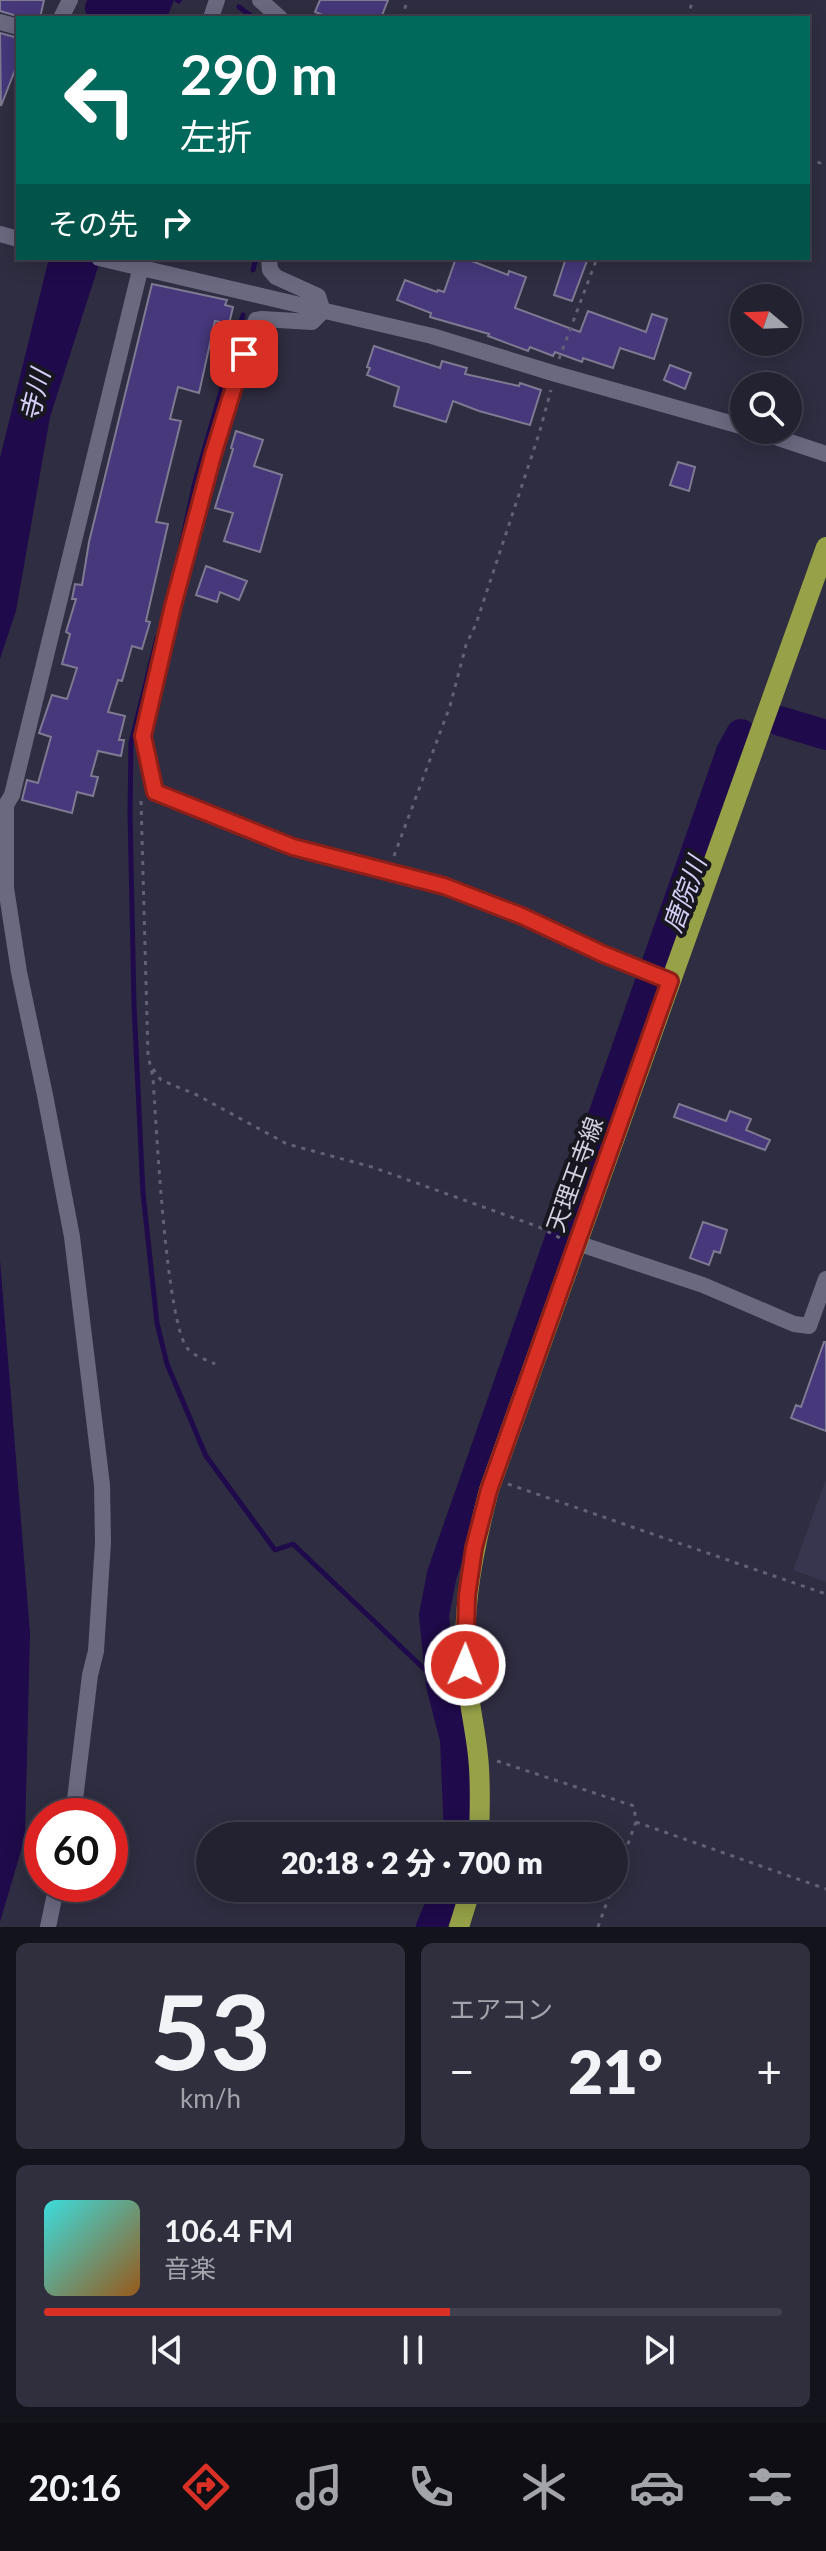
<!DOCTYPE html>
<html lang="ja">
<meta charset="utf-8">
<style>
:root{--surface:#232231;--page:#2f2f3d;--text:#f1f3f6;--muted:#a3a4ab;--line:#403f4d;--accent:#d93025}
body{margin:0;font-family:Lato,"Noto Sans JP",sans-serif;background:var(--page);color:var(--text);height:100vh;display:flex;flex-direction:column;font-size:30px;white-space:nowrap}
*{box-sizing:border-box;margin:0}
p{font-size:26px;color:var(--muted)}
.icon{flex:none;width:44px;height:44px;fill:none;stroke:currentColor;stroke-width:2;stroke-linecap:round;stroke-linejoin:round}
.map{position:relative;height:1927px;overflow:hidden}
.side{display:flex;flex-direction:column;gap:16px;padding:16px;background:#13131b;flex:1}
.side>*{flex:none}
.top-card{position:absolute;left:16px;top:16px;width:794px;height:244px;border-radius:0px;box-shadow:0 4px 20px #0003,0 0 0 2px var(--line);background:#00695c;color:#fff;overflow:hidden}
.needle{width:52px;rotate:289deg}
.fabs{position:absolute;left:730px;top:284px;display:grid;gap:16px}
.fabs a{display:grid;place-items:center;width:72px;height:72px;border-radius:50%;background:var(--surface);box-shadow:0 4px 20px #0003,0 0 0 2px var(--line);font-size:40px}
.speed{position:absolute;left:24px;top:1798px;display:flex;gap:16px;font-size:40px;font-weight:700;text-align:center}
.speed>*{display:grid;place-content:center;width:104px;height:104px;border-radius:50%;background:var(--surface);box-shadow:0 4px 20px #0003,0 0 0 2px var(--line);line-height:1}
.speed .limit{border:12px solid #d22;background:#fff;color:#111}
.pin{position:absolute;display:grid;place-items:center;width:68px;height:68px;color:#fff;margin:-34px;border-radius:16px;box-shadow:0 4px 12px #0006}
.me{position:absolute;width:88px;margin:-44px;rotate:1deg;stroke-linejoin:round;filter:drop-shadow(0 0 6px #0008)}
.turn{display:flex;align-items:center;gap:28px;height:168px;padding:0 32px;font-size:36px}
.turn .icon{width:104px;height:104px;stroke-width:2.5}
.turn b{display:block;font-size:56px;line-height:68px}
.then{display:flex;align-items:center;height:76px;padding:0 32px;background:#0003;gap:16px;font-size:30px}
.big{font-size:60px;font-weight:800;line-height:1.1}
.side .card{flex:1;display:flex;flex-direction:column;justify-content:center;gap:12px;min-width:0;padding:0 28px;border-radius:12px;background:var(--page)}
.side .dial{align-items:center;gap:0}
.dial b{font-size:104px;line-height:1}
.song{display:flex;align-items:center;gap:24px}
.cover{width:96px;height:96px;border-radius:12px;background:linear-gradient(135deg,hsl(180 70% 55%),hsl(30 70% 35%))}
.played{height:8px;border-radius:4px;background:linear-gradient(90deg,var(--accent) 55%,var(--line) 55%)}
.keys{display:flex;justify-content:space-around;direction:ltr}
.heat{display:flex;justify-content:space-between;align-items:center;font-size:44px;direction:ltr}
.side .tiles{flex:1;display:grid;gap:16px;grid-template-columns:1fr 1fr}
.card:last-child{grid-column:span 2}
.trip{position:absolute;left:196px;top:1822px;width:432px;height:80px;border-radius:40px;background:var(--surface);box-shadow:0 4px 20px #0003,0 0 0 2px var(--line);font-weight:800;line-height:80px;text-align:center}
.tabs{display:flex;height:128px;justify-content:space-around;align-items:center;background:#0e0e14;color:var(--muted)}
.tabs .icon{width:56px;height:56px}
.tabs .selected{color:var(--accent)}
.tabs b{font-size:36px;color:var(--text)}
.map>svg:first-child{display:block}
.built{fill:#38354f}
.water{fill:#1f0a4b}
.lines{fill:none;stroke-linecap:round;stroke-linejoin:round}
.stream{stroke:#1f0a4b;stroke-width:5}
.river{stroke:#1f0a4b;stroke-width:30}
.building{fill:#46387b;stroke:#7d7a92;stroke-width:2}
.path{stroke:#636173;stroke-width:3;stroke-dasharray:4 6;stroke-linecap:butt}
.minor{stroke:#6b6980;stroke-width:16}
.major{stroke:#96a148;stroke-width:20}
.route-casing{stroke:#8d1f18;stroke-width:20}
.route{stroke:#d93025;stroke-width:14}
.labels{text-anchor:middle;dominant-baseline:central;stroke-width:8;stroke-linejoin:round;paint-order:stroke}
.street-label{font-size:24px;fill:#d2d1df;stroke:#181720}
.water-label{font-size:26px;font-style:italic;fill:#d3cff7;stroke:#181720}
</style>
<div class="map">
<svg width="826" height="1927" viewBox="0 0 826 1927">
<rect width="100%" height="100%" fill="#2f2d41"/>
<!-- built -->
<path class="built" d="M826 1479V1582L793 1570Z"/>
<!-- water -->
<path class="water" d="M114 0H174L167 18H107Z
M49 258H101L50 417 16 611 0 659V458Z
M0 1260 30 1633 25 1837 0 1922Z"/>
<g class="lines">
<!-- stream -->
<path class="stream" d="M177 0 179 1
M239 7 254 18
M253 270 256 258
M179 555 195 482 243 315
M157 638 131 743 130 813 134 1005 143 1193 157 1323 167 1364 206 1456 275 1550 293 1544 441 1685"/>
<!-- river -->
<path class="river" d="M100 8 117 18
M780 721 826 735
M459 1836 455 1739 441 1685 434 1615 442 1574 731 752 741 734
M431 1927 448 1888"/>
</g>
<!-- building -->
<path class="building" d="M0 0H44L40 18H24L0 11Z
M320 0H388L381 18H331L315 12Z
M0 33 18 38V62L1 106Z
M456 258H464L508 275 509 271 526 277 515 308 580 332 588 311 646 332 652 314 667 319 654 359 620 348 613 368 583 358 582 362 555 352 553 356 530 347 528 351 488 336 489 334 430 317 431 313 397 300 405 280 437 292 438 290 444 292Z
M566 258H588L572 301 554 295Z
M152 284 227 300 225 305 233 307 229 324 215 321 199 393 178 387 170 419 181 421 156 522 168 524 146 621 150 622 142 649 132 646 122 681 118 680 108 712 125 716 119 740H124L121 756 98 751 91 776 98 777 93 796 77 792 72 813 22 800 27 780 38 783 51 737 39 733 52 695 67 699 77 668 62 664 70 634 66 632 76 599H72L75 584 82 585 89 542Z
M374 346 440 368 442 361 467 368 465 374 519 386 520 383 541 390 530 425 479 411 453 401 446 422 394 406 399 387 367 375 370 368 367 367Z
M670 365 691 373 685 389 664 380Z
M236 431 263 440 254 466 282 475 260 552 224 541 233 513 215 508 233 449 231 448Z
M678 462 695 467 689 491 670 485Z
M206 566 247 581 239 600 220 592 217 602 196 595Z
M679 1104 726 1121 730 1111 751 1119 746 1130 770 1140 765 1150 674 1117Z
M703 1222 727 1230 720 1253 714 1251 709 1265 690 1258Z
M824 1342H826V1431L791 1418 796 1405 801 1407Z"/>
<g class="lines">
<!-- path -->
<path class="path" d="M309 18H311
M401 18 408 0
M687 18 693 0
M808 159 826 165
M559 359 597 258
M141 801 148 1055 153 1078C156 1120 166 1326 188 1349 194 1356 207 1360 215 1364
M394 856 450 706 466 645 476 624 539 434 551 390
M153 1069 161 1080 197 1095 287 1144 372 1167 539 1227 560 1238
M508 1484 826 1594
M497 1761 634 1806 636 1822 614 1882
M636 1822 826 1889
M598 1927 612 1888"/>
<!-- minor -->
<path class="minor" d="M260 0 280 18
M61 18 70 0
M211 18 217 0
M0 22 18 27
M0 234 18 239
M99 258 432 336 556 374 744 427
M269 258 270 270 276 277 318 296 323 311
M323 311 312 322 262 319 256 320 252 329 213 455 173 606 143 736 155 792 293 847 444 886 522 916 603 954 670 981
M754 430 826 454
M577 1243 703 1285 794 1324 809 1326 826 1279
M73 1816 90 1675 96 1651 103 1542 102 1485 72 1237 45 1095 19 972 6 888V805L12 795 143 258
M48 1927 57 1884"/>
<!-- major -->
<path class="major" d="M479 1836C480 1809 481 1783 478 1756 475 1726 467 1696 466 1665 462 1605 474 1548 489 1490L826 547
M459 1927 471 1888"/>
</g>
<g class="lines">
<!-- route casing -->
<g class="route-casing">
<path id="route" d="M244 354 213 455 173 606 143 736 155 792 293 847 444 886 522 916 603 954 670 981 489 1490 474 1548 467 1596 465 1665"/>
</g>
<!-- route -->
<use href="#route" class="route"/>
</g>
<g class="labels">
<!-- street labels -->
<g class="street-label">
<text transform="translate(574 1174) rotate(-70)">天理王寺線</text>
</g>
<!-- water labels -->
<g class="water-label">
<text transform="translate(34 395) rotate(-76)">寺川</text>
<text transform="translate(684 894) rotate(-70)">唐院川</text>
</g>
</g>
</svg>
<div class="fabs">
<a><svg class="needle" viewBox="-14 -14 28 28"><path d="M0-13l5 13h-10z" fill="#e53935"/><path d="M0 13l5-13h-10z" fill="#a3a4ab"/></svg></a>
<a><svg class="icon" aria-label="search" viewBox="0 0 24 24"><circle cx="10" cy="10" r="6"/><path d="M15 15l6 6"/></svg></a>
</div>
<div class="speed"><div class="limit">60</div></div>
<div class="pin" style="left:244px;top:354px;background:#d93025"><svg class="icon" aria-label="arrive" viewBox="0 0 24 24"><path d="M6 21V4h12l-3 4 3 4H6"/></svg></div>
<svg class="me" style="left:465px;top:1665px" viewBox="-20 -20 40 40"><circle r="17" fill="#d93025" stroke="#fff" stroke-width="3"/><path d="M0-11L8 9 0 5-8 9z" fill="#fff"/></svg>
<div class="trip">20:18 · 2 分 · 700 m</div>
<div class="top-card">
<div class="turn"><svg class="icon" aria-label="left" viewBox="0 0 24 24"><path d="M17 20v-9H6M10 6l-5 5 5 5"/></svg><div><b>290 m</b>左折</div></div>
<div class="then">その先<svg class="icon" aria-label="right" viewBox="0 0 24 24"><path d="M7 20v-9h11M14 6l5 5-5 5"/></svg></div>
</div>
</div>
<section class="side">
<div class="tiles">
<div class="card dial"><b>53</b><p>km/h</p></div>
<div class="card"><p>エアコン</p>
<div class="heat"><a>−</a><b class="big">21°</b><a>+</a></div>
</div>
<div class="card">
<div class="song"><i class="cover"></i><div><b>106.4 FM</b><p>音楽</p></div></div>
<div class="played"></div>
<div class="keys"><svg class="icon" aria-label="previous" viewBox="0 0 24 24"><path d="M18 5L8 12l10 7zM5 5v14"/></svg><svg class="icon" aria-label="pause" viewBox="0 0 24 24"><path d="M8 5v14M16 5v14"/></svg><svg class="icon" aria-label="next" viewBox="0 0 24 24"><path d="M6 5l10 7-10 7zM19 5v14"/></svg></div>
</div>
</div>
</section>
<nav class="tabs">
<b>20:16</b>
<svg class="icon selected" aria-label="directions" viewBox="0 0 24 24"><path d="M12 3l9 9-9 9-9-9zM9 14v-3h6M13 9l2 2-2 2"/></svg>
<svg class="icon" aria-label="music" viewBox="0 0 24 24"><path d="M9 18V5l10-2v13"/><circle cx="6" cy="18" r="3"/><circle cx="16" cy="16" r="3"/></svg>
<svg class="icon" aria-label="phone" viewBox="0 0 24 24"><path d="M5 4h4l2 5-3 2q2 4 5 5l2-3 5 2v4C11 20 4 13 5 4z"/></svg>
<svg class="icon" aria-label="climate" viewBox="0 0 24 24"><path d="M12 3v18M4 7l16 10M4 17L20 7"/></svg>
<svg class="icon" aria-label="car" viewBox="0 0 24 24"><path d="M5 17H2v-5l4-1 3-4h7l3 4 3 1v5h-3M9 17h6M6 11h13"/><circle cx="7" cy="17" r="2"/><circle cx="17" cy="17" r="2"/></svg>
<svg class="icon" aria-label="filters" viewBox="0 0 24 24"><path d="M4 7h16M4 17h16"/><circle cx="9" cy="7" r="2"/><circle cx="15" cy="17" r="2"/></svg>
</nav>
